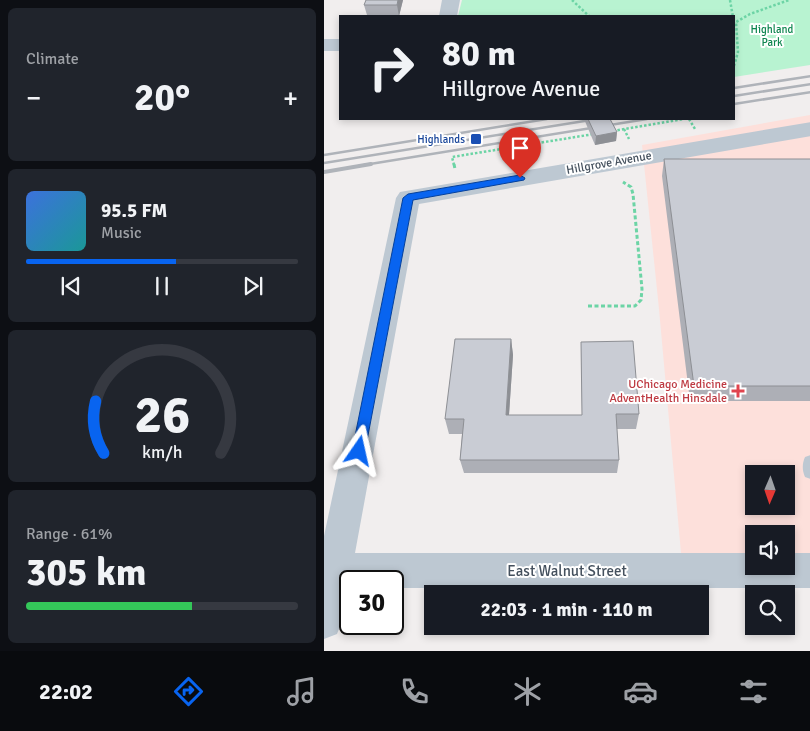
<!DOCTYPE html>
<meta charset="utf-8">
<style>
:root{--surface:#171b24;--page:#20242c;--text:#f1f3f6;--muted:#9ea1a6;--line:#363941;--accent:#0864f0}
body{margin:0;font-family:Signika,sans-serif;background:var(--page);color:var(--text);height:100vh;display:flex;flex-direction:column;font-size:19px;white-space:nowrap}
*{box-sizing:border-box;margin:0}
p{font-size:16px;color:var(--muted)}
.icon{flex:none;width:28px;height:28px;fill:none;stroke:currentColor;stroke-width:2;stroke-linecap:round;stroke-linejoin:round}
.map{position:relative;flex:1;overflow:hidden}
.details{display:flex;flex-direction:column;gap:8px;padding:8px;background:#0d0f14;width:324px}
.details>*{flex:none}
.hud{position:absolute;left:15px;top:15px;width:396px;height:105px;border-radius:0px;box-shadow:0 2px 8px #0003;background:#171b24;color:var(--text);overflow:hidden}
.needle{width:32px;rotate:182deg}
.tools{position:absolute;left:421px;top:465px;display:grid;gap:10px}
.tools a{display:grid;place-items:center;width:50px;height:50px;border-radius:0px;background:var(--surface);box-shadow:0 2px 8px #0003;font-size:25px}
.speed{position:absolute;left:15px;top:570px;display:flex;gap:10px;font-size:25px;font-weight:700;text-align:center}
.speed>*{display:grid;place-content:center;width:65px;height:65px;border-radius:50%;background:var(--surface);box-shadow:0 2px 8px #0003;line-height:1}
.speed .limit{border:2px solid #111;border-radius:8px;background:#fff;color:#111}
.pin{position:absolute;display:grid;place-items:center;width:42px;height:42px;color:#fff;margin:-51px -21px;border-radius:50% 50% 50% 0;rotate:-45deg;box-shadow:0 0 5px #0007}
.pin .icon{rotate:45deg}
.me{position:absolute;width:55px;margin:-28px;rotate:11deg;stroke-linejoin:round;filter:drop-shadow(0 0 4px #0008)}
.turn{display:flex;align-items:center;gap:18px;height:105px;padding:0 20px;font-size:22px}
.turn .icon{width:65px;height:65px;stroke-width:2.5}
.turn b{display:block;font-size:35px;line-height:42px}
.big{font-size:38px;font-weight:700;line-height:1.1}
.details .widget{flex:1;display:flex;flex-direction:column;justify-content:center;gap:8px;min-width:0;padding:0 18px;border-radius:8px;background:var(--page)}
.details .dial{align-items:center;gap:0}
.dial svg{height:130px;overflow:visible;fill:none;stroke:var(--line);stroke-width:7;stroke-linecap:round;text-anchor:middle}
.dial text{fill:var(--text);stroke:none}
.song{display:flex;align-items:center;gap:15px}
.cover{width:60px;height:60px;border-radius:8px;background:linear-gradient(135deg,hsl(220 70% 55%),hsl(180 70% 35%))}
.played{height:5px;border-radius:2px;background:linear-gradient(90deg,var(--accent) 55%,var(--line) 55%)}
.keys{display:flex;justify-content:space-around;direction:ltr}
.heat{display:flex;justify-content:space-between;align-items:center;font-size:28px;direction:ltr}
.charge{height:8px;border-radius:4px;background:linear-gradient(90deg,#34c759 61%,var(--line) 0)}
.trip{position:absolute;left:100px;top:585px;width:285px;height:50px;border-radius:0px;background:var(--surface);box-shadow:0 2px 8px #0003;font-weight:700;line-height:50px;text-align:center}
.dock{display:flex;height:80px;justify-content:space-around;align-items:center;background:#090b0e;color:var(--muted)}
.dock .icon{width:35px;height:35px}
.dock .selected{color:var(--accent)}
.dock b{font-size:22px;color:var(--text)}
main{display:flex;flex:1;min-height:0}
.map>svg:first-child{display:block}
.medical{fill:#fde0db;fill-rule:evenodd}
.green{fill:#b8f3d1}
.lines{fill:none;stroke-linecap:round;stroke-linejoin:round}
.path-far1{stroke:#6cd4a5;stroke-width:2.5;stroke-dasharray:2.5 2;stroke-linecap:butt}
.path{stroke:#6cd4a5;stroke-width:3;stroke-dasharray:4 2.5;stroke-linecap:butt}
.lane{fill:#bdc8d2;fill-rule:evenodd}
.street{fill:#bdc8d2;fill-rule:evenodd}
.rail-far1{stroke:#afb3b9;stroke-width:2.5}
.rail{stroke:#afb3b9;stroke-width:4}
.wall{fill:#adafb6}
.shaded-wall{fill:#8d8f94}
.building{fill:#c9ccd4;stroke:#8d8f94}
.route{fill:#0864f0;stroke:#05419c}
.transit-dot{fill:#1a4fb4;stroke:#fff;stroke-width:2}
.health-dot{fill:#e0444e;stroke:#fff;stroke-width:2}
.labels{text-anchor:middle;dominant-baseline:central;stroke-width:4;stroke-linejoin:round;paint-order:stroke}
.far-park-label{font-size:11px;fill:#0e854f;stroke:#fff}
.far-transit-label{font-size:11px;fill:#164399;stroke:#fff;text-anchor:end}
.street-label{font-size:12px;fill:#44505d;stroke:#fff}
.health-label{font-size:12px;fill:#be3a42;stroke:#fff;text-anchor:end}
.near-street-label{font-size:15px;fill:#44505d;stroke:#fff}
</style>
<main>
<section class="details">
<div class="widget"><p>Climate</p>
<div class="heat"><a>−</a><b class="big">20°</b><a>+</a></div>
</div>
<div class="widget">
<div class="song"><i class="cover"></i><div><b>95.5 FM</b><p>Music</p></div></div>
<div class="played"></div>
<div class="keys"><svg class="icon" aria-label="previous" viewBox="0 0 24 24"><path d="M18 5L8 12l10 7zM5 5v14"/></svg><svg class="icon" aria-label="pause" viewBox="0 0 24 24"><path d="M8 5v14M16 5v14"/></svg><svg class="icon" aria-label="next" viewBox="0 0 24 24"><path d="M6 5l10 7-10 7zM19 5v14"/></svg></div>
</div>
<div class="widget dial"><svg viewBox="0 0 100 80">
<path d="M14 69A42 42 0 1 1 86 69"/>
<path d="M14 69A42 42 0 0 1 9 37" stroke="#0864f0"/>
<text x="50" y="56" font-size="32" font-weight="700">26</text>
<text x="50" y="72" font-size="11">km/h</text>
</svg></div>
<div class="widget"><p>Range · 61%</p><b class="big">305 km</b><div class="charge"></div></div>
</section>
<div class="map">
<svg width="487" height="651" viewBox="0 0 487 651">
<rect width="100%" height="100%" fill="#f1eeee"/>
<!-- medical -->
<path class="medical" d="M486 115V564H463L462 534H430V564H358L335 309 318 145ZM430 474H462V506H430Z"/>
<!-- green -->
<path class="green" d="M138 0H486V65L410 77V16H134Z"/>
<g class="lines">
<!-- path-far1 -->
<path class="path-far1" d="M248 0 265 16
M406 0 410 23
M410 66 414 52 412 22 426 14 465 0
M365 119 371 129
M300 129 305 139
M289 131 360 119
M130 165 128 157 270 134"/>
<!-- path -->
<path class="path" d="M130 164 131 169
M264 306H311L317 300 318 289 309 194 307 187 299 182"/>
<!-- lane -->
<path class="lane" d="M487 455V479L481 477C478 470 478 464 481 457Z"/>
<!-- street -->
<path class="street" d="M118 0H136L133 16H115Z
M0 39H16V51H0Z
M487 122V136L95 204 31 553H430V566H462V553H487V588H69V581H26L18 621 13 634 0 639V536L72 198 76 192Z"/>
<!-- rail-far1 -->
<path class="rail-far1" d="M410 88 487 76
M410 96 487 84
M410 104 487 92
M0 155 223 119
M0 163 273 119
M40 165 323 119"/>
<!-- rail -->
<path class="rail" d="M0 172 47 164"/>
</g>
<!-- wall -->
<path class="wall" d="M42 0H79L75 16 43 15 40 5Z
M260 119H286L293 132 292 141 271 145Z
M340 159H487V401H366L338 176Z
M187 339 189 355 185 415H258L257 342 315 414 312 429H293L295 460 293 473H140L136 460 138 434H125L121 419Z"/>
<!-- shaded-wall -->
<path class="shaded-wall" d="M74 0H79L75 16 73 5Z
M293 132 292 141 271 145 272 136Z
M187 339 189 355 184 429 182 415Z"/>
<!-- building -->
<path class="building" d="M42 0H74L73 5H40Z
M264 119H286L293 132 272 136Z
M340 159H487V386H370Z
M131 339H187L182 415H258L257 342 309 341 315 414H292L295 460H136L140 419H121Z"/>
<!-- route -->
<path class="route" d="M196 175 201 178 200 180 89 200 41 451 39 456 35 457 30 456 28 451 79 198 84 194Z"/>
<!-- markers -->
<rect class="transit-dot" x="146" y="133" width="12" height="12" rx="2.5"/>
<path class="health-dot" d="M411.5 383.5h5v5h5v5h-5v5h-5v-5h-5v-5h5z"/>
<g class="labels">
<!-- far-park labels -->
<g class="far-park-label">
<text x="448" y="29">Highland<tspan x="448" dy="13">Park</tspan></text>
</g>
<!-- far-transit labels -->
<g class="far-transit-label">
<text x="141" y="139">Highlands</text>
</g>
<!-- street labels -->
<g class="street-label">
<text transform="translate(285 163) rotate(-10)">Hillgrove Avenue</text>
</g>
<!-- health labels -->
<g class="health-label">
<text x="403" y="384">UChicago Medicine<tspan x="403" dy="14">AdventHealth Hinsdale</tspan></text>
</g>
<!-- near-street labels -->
<g class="near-street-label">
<text x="243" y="571">East Walnut Street</text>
</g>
</g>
</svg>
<div class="tools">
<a><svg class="needle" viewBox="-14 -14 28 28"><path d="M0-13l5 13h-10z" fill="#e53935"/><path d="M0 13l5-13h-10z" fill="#9ea1a6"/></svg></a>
<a><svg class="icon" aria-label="sound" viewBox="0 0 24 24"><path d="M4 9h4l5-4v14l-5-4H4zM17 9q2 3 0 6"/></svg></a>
<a><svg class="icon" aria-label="search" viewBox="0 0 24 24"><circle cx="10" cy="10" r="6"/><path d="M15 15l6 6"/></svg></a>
</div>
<div class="speed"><div class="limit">30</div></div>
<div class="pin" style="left:196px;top:178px;background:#d93025"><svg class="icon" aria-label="arrive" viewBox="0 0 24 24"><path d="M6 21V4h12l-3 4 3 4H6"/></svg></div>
<svg class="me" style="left:35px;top:451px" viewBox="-20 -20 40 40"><path d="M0-17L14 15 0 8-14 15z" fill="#0864f0" stroke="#fff" stroke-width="4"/></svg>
<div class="trip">22:03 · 1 min · 110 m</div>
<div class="hud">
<div class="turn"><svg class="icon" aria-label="right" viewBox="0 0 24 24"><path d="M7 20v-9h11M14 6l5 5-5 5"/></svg><div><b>80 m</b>Hillgrove Avenue</div></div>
</div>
</div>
</main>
<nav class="dock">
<b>22:02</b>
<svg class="icon selected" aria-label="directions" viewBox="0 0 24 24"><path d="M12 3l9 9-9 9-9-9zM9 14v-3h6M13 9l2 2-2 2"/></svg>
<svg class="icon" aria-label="music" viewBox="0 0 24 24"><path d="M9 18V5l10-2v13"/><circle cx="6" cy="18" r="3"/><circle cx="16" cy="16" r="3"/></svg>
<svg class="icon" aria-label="phone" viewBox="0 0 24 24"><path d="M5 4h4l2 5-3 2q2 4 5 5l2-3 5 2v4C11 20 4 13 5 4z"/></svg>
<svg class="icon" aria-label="climate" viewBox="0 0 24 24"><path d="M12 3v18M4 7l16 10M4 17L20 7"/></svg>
<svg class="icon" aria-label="car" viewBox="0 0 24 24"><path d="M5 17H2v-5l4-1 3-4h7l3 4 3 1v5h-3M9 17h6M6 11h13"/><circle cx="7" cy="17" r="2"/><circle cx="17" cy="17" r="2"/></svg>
<svg class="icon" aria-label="filters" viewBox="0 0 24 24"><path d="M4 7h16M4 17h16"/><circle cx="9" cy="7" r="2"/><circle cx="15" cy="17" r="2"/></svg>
</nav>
